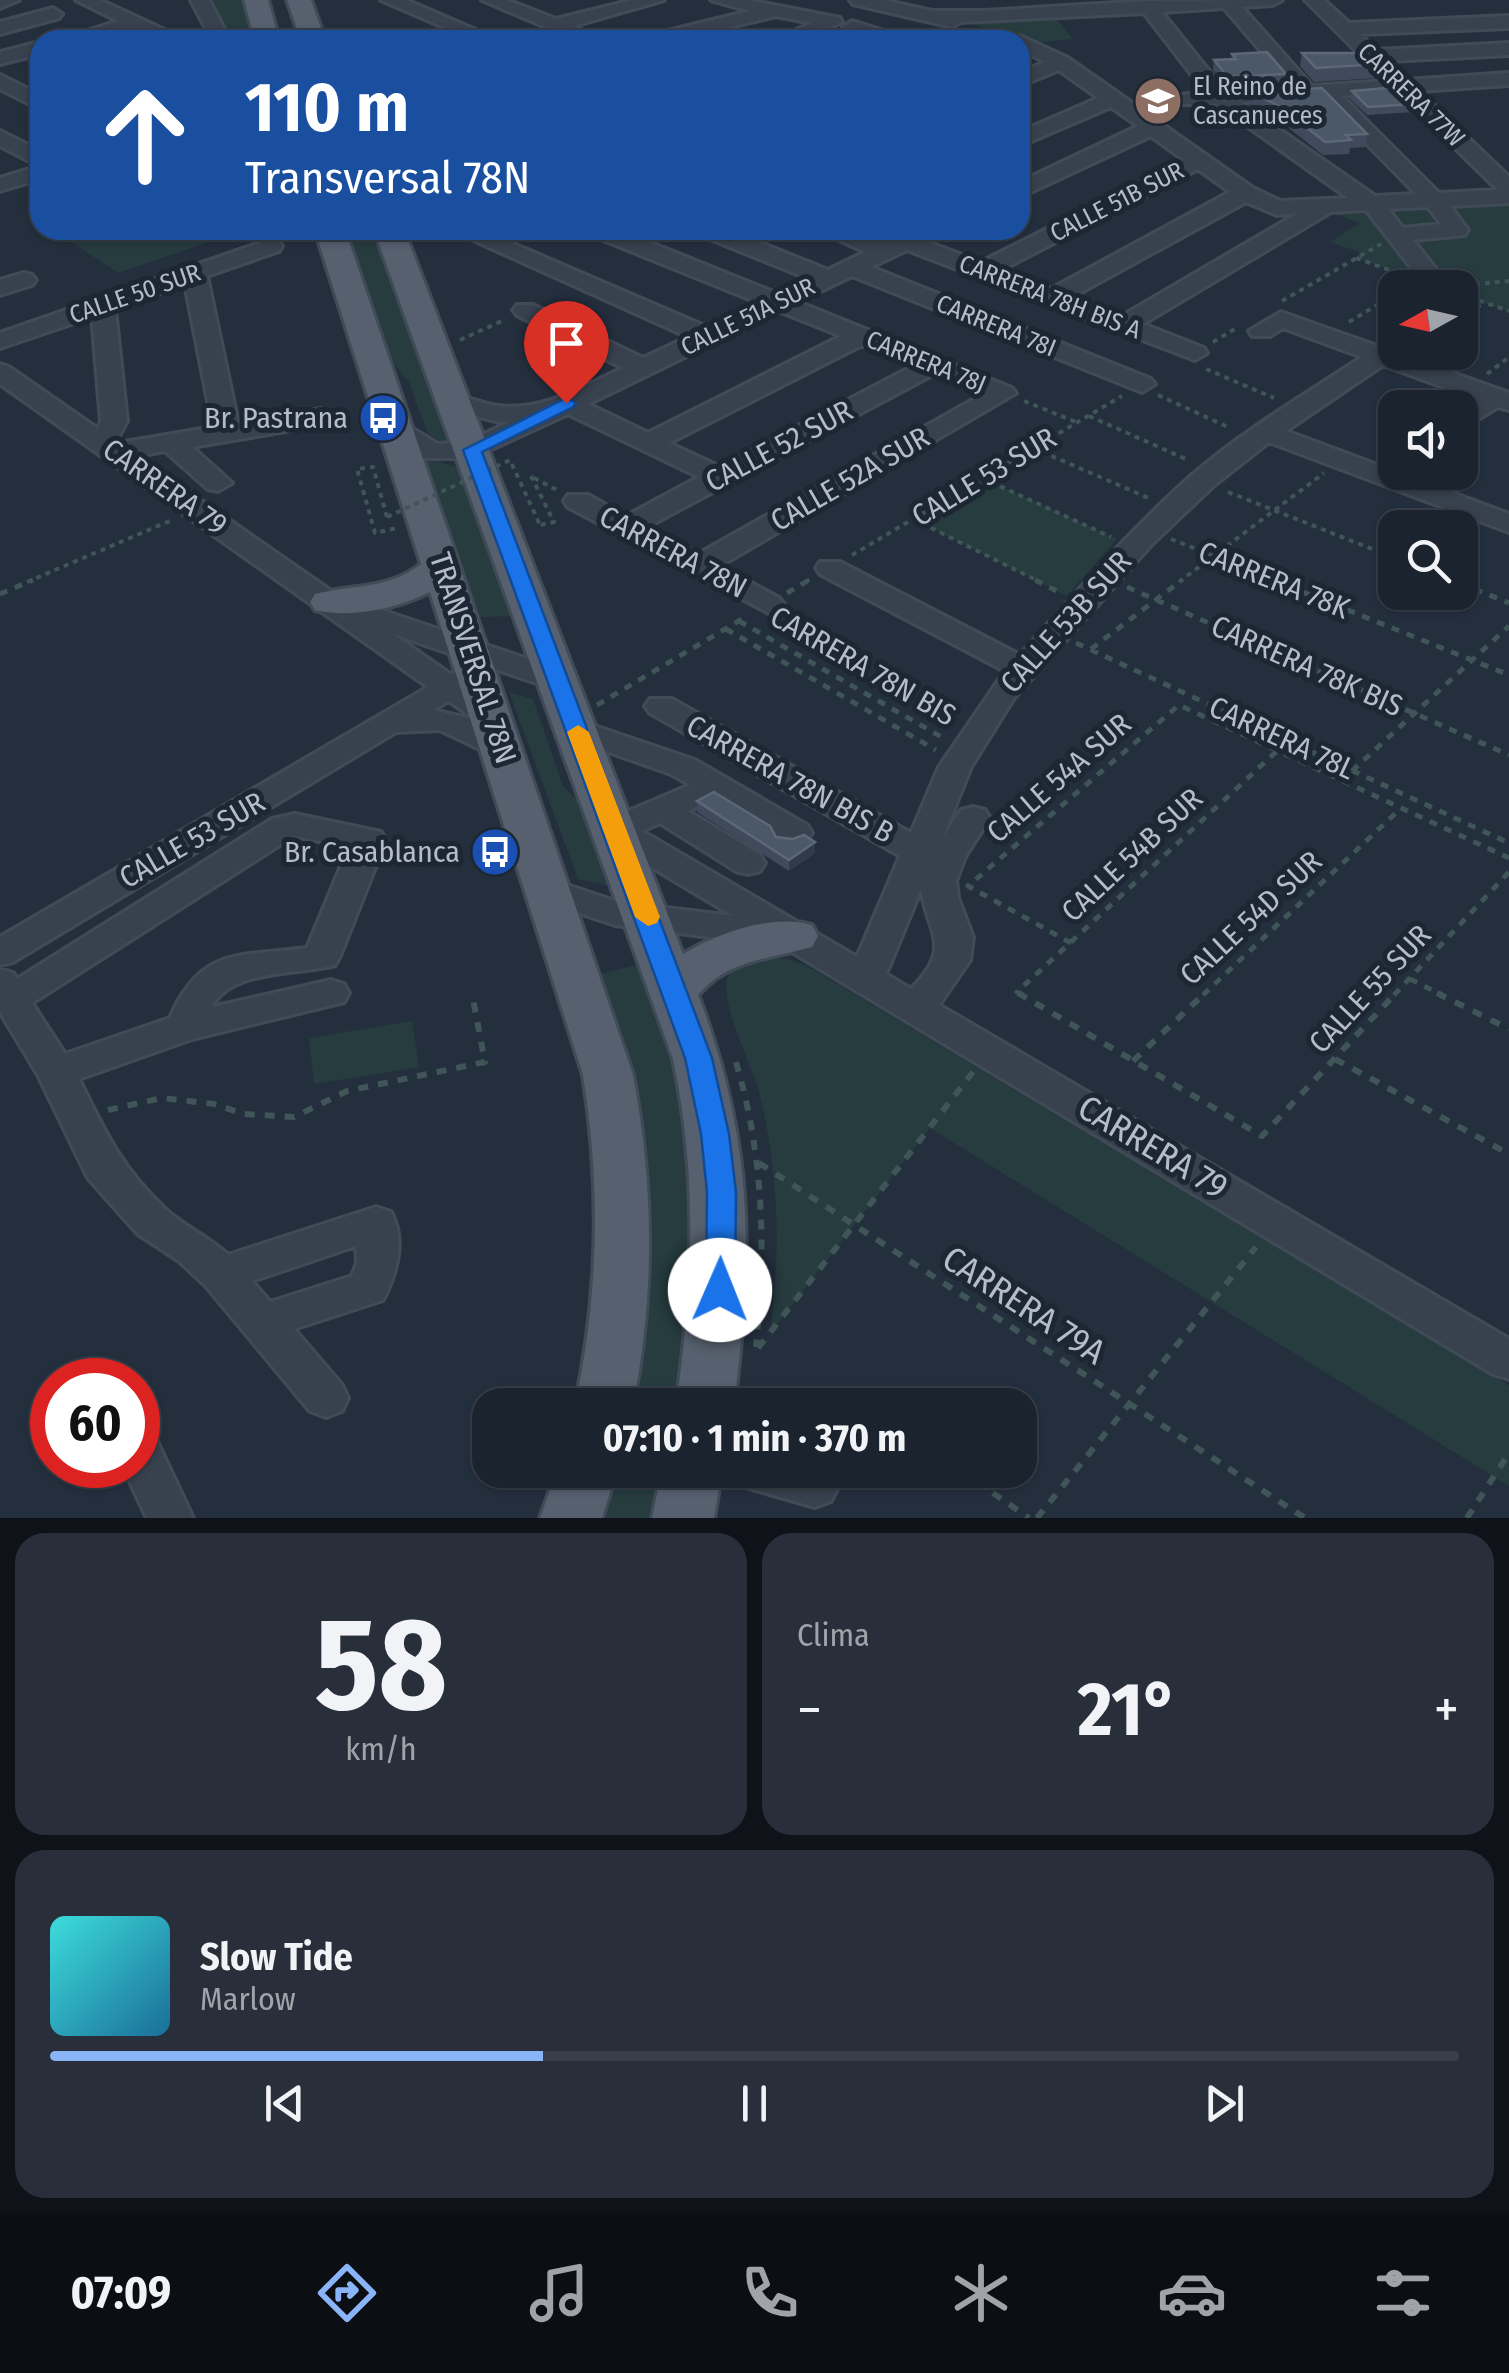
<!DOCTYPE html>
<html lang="es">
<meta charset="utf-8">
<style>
:root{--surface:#1b232e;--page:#282f3a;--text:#f1f3f6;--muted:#a0a4aa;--line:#39404a;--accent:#8ab4f8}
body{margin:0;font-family:"Fira Sans Condensed",sans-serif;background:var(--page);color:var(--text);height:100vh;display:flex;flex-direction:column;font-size:38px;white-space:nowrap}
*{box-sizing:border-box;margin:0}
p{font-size:32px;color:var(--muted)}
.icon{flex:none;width:55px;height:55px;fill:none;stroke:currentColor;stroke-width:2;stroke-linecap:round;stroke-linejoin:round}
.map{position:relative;height:1518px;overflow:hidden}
.side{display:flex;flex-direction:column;gap:15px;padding:15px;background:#0f1319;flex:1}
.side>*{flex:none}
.hud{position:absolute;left:30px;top:30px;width:1000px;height:210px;border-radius:30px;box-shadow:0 2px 8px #0004,0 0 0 2px var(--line);background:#1a4fa0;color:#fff;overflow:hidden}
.needle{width:65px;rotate:262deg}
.fabs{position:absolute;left:1378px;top:270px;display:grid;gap:20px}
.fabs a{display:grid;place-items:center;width:100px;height:100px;border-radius:20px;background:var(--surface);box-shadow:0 2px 8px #0004,0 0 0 2px var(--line);font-size:50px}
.speed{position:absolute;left:30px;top:1358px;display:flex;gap:20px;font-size:50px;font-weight:700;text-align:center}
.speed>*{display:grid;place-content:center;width:130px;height:130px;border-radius:50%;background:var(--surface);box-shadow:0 2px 8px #0004,0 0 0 2px var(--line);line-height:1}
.speed .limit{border:15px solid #d22;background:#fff;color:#111}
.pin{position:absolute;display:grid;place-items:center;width:85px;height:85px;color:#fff;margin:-102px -42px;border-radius:50% 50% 50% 0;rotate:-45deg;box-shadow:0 0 10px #0007}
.pin .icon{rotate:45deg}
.me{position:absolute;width:110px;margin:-55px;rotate:1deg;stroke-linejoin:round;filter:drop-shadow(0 0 8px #0008)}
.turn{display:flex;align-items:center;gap:35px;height:210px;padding:0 50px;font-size:45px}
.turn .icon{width:130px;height:130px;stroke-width:2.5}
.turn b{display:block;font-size:70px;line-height:85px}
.big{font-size:75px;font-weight:700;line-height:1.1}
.side .tile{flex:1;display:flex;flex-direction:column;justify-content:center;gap:15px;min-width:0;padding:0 35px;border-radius:30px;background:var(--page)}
.side .dial{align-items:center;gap:0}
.dial b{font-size:130px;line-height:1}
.song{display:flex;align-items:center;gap:30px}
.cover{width:120px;height:120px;border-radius:15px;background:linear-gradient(135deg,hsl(180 70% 55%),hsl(200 70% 35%))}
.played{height:10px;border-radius:5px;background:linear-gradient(90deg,var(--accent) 35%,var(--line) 35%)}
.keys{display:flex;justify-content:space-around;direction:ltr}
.heat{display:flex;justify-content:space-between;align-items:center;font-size:55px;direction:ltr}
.side .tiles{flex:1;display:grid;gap:15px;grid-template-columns:1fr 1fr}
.tile:last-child{grid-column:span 2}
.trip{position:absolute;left:472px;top:1388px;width:565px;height:100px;border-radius:30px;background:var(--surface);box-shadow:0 2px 8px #0004,0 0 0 2px var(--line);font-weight:700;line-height:100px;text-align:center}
.menu{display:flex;height:160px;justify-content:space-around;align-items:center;background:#0b0e12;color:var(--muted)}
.menu .icon{width:70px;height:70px}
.menu .selected{color:var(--accent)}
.menu b{font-size:45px;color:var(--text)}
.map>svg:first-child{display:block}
.green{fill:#263c3f}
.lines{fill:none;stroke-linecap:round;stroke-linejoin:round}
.minor-casing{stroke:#414a57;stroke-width:6}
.major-casing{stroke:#414a57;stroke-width:6}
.path-far2{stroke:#3f5557;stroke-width:4;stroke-dasharray:5 5;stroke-linecap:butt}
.path-far1{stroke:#3f5557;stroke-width:5;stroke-dasharray:8 8;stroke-linecap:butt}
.path{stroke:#3f5557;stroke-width:6;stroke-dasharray:10 10;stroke-linecap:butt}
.minor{fill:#38414e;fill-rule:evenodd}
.major{fill:#56606e;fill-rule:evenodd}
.path-bridge{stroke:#3f5557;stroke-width:4;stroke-dasharray:5 5;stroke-linecap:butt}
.wall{fill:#3f4b5c}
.shaded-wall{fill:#2f3b4b}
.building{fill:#4b5868;stroke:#5c6777;stroke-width:2.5}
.route{fill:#1a73e8;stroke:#114b97;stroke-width:2.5}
.slow{fill:#f59e0b}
.labels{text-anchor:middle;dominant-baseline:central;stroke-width:10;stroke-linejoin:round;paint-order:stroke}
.far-poi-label{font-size:25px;fill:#b4bcc9;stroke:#1d2633;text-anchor:start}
.far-street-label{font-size:25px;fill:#b4bcc9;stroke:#1d2633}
.poi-label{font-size:30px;fill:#b4bcc9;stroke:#1d2633;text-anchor:end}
.street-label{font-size:30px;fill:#b4bcc9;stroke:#1d2633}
.near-street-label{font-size:35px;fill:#b4bcc9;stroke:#1d2633}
</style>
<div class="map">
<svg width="1509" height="1518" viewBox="0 0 1509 1518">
<rect width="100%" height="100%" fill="#242f3e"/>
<!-- green -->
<path class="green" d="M208 0H245L255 40H229Z
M1053 15 1073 39 1033 43 959 20Z
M1509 204V312L1460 294V288L1440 287 1356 258 1362 253 1330 242 1360 223 1335 214Z
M53 230H243L118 273Z
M345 230H374L448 445 428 434 409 382 383 351Z
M420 457 458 467 515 616 480 617Z
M982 478 1117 539 1067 596 913 519Z
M509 692 533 699 563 786 585 808 615 887 578 879Z
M775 956 806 965 1509 1385V1486L930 1128 770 1333C781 1250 779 1169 758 1088 751 1064 718 999 728 977 736 960 758 959 775 956Z
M640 964 682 1096 697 1197 680 1405H624L626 1059 600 974Z
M412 1021 419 1067 314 1084 309 1038Z
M609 1470H667L656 1518H595Z"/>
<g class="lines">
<!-- minor casing -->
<g class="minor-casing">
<path id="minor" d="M0 0H19L0 8Z
M76 0H100L186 40H161L134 28 89 40H59L118 21Z
M191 0H209L230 40H212Z
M381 0H406L499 40H473Z
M482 0H507L556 19 633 0H664L573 26 602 40H576Z
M711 0H748L840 18 842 22 801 40H774L812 23 776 16 677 40H645L647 36 750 11Z
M850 0H883L932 11H985L1148 1 1282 0 1273 5 1242 7 1312 86 1386 81 1305 0H1324L1349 23 1509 16V28L1360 34 1376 50 1509 43V55L1388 61 1407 80 1509 73V85L1419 91 1509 177V203L1450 206 1468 230 1465 235 1413 240 1440 274 1428 281 1420 279 1366 210 1331 212 1143 324 1204 348 1207 353 1195 360 907 250 871 267 1151 379 1155 384 1142 392 852 276 798 302 1012 388 1016 393 720 566 779 598 784 604 779 610 769 613 568 507 564 501 568 495H588L626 516 699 477 568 414 472 458H423L386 432 382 426 386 420 395 418 438 444 467 442 512 421 500 422 445 408 441 403 445 398C463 393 480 404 498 406 545 411 582 387 623 368L517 315 513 310 517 305H533L643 358 688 337 451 230H481L707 327 759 303 591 235 588 230H619L778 294 809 279 700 235 697 230H728L828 270 865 252 818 230H849L883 243 911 230H940L925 241 981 262 1184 160 1151 136 1020 197V182L1138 126 1111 107 1020 146V132L1098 98 1059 70 1020 86V73L1045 62 1020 49V40H1012L1020 36 1068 58 1253 188 1280 201 1348 198 1216 104H1174V96L1205 92 1144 13 961 22 952 27 853 4ZM1224 8 1292 87 1225 91 1162 12ZM1398 92 1498 190 1439 193 1342 96ZM1321 97 1416 194 1375 196 1240 102ZM1198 169 1230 192 1051 289 1001 270ZM1246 202 1277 215 1298 213 1122 316 1072 297ZM1428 207 1441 224 1403 228 1388 209ZM779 311 841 336 648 433 588 404ZM862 345 913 366 720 467 669 443ZM934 374 983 394 698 554 647 527Z
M53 8 62 14 59 18 0 34V22Z
M852 21 901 36 903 40H875L845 31 843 27Z
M40 42V54L0 64V52Z
M0 75 40 95V109L0 89Z
M0 131 40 151V179L0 191V178L39 166 0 146Z
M271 239 279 241 282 246 279 251 207 276 238 423 321 409 334 417 321 425 192 447 232 483 218 491 208 489 165 451 137 456 357 609H378L570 673 574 680 570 687H548L393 634 450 674 465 669 476 671 480 678 471 688 508 717 503 724 487 725 517 747 512 754H490L440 730 396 732 13 962 0 965V937L428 687 0 384V364L9 367 98 429 101 421 92 317 0 348V333ZM185 284 213 427 119 443 116 441 127 421 115 309ZM449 701 476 720 433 710Z
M24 273 32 275 36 280 32 285 0 295V280Z
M1281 312 1509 393V410L1498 407 1460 430V410L1476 399 1383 365 1286 431 1509 514V532L1269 442 1212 487 1152 544 1014 698 971 767 942 839 961 810 973 807 985 810 990 818 965 857 956 881 958 898 973 937 970 960 939 1005 1509 1339V1379L1493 1374 782 946 615 925 537 899 531 891 537 883 549 879 618 902 733 916 603 838 598 830 603 822 690 785 671 774 566 737 561 730 566 723 577 720 695 760 807 825 812 833C803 847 792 849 777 845L773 835 714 799 688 811 760 855 765 863 760 871 748 874 736 871 660 823 642 831 857 957 900 856 650 713 645 706 650 699H672L911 833 939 767 1005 671 820 574 816 568 820 562H840L1020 655C1075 594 1129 531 1191 476 1243 431 1304 395 1362 357L1283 328 1270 336H1252L1249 331ZM921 889C929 936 953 947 911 989L886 974Z
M295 814 381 832 386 840 340 956 335 965C298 975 229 969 212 1007L331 980 344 984 349 993 344 1002 192 1039 79 1079C105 1132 120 1166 165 1209 183 1226 209 1237 228 1255L376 1207 391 1212C406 1241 397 1272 383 1300L294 1329 342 1385 348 1398 342 1411 326 1417 310 1411 206 1286 179 1261 138 1234 88 1178 38 1075 0 1012V969L13 973 17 979 272 819ZM294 836 349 847 307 948C240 957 201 946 170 1018L65 1054 32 1003ZM356 1246 357 1263 352 1276 270 1302 252 1281Z
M138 1429 154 1435 193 1518H147L122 1465H138Z
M728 1470H824L831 1473 838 1487 831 1501 815 1507 735 1484Z"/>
</g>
<!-- major casing -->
<g class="major-casing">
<path id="major" d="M244 0H268L279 40H255Z
M287 0H311L325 40H301Z
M315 230H345L633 1075C654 1186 655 1294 633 1405H575C599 1294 601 1187 583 1075L430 592C397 608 352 619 315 610L310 602 315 594C354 584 388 590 421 564Z
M374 230H404L683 954C717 933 772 913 812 925L818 936 812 947C770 959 729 959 698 995 754 1141 753 1252 734 1405H676C693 1287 698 1176 673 1059Z
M557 1470H617L602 1518H540Z
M662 1470H722L714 1518H652Z"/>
</g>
<!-- path-far2 -->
<path class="path-far2" d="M1356 258 1400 274
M1445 287 1509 281
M1460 294 1509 311
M1282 301 1381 244
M1460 319 1484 303
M1349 322 1395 294
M460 340 504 320
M1213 342 1238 327
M1206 369 1274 398
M1487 374 1509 357
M1158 395 1230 428
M1024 401 1076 422
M1089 416 1188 460
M1033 448 1151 499
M531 476 554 522 540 525
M534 478 559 491
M982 478 1111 537
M1228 492 1395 558
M387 517 373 467 357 469 375 533 397 528
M913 519 1040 582
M1171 539 1279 582
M852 555 1122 396
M27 582 172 520
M805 582 812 578
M1179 582 1324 473"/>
<!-- path-far1 -->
<path class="path-far1" d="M1035 580 1063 594
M1273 580 1509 675
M1460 583 1509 603
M1127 587 1509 755
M787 593 809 580
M0 594 33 580
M739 621 945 739
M726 629 936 750
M1076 643 1509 843
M1091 649 1182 580
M597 705 747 616
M1352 771 1509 626
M1071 943 968 886 1179 705 1509 858
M1410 979 1442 995
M1023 995 1017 992 1277 751
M1203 995 1400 809
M1394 995 1509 872"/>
<!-- path -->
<path class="path" d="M1018 993 1262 1136 1396 993
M1437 993 1509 1029
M1335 1059 1509 1154
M1133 1061 1205 993
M736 1062C764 1157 766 1249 756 1347
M108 1110 162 1098 214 1104 244 1114 294 1117 347 1091 485 1062 472 994
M759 1163 1305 1518
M758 1348 973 1072
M960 1470 1029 1518
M1037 1518 1256 1247
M1467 1518 1509 1453"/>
<!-- minor -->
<use href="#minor" class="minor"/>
<!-- major -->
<use href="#major" class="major"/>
<!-- path-bridge -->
<path class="path-bridge" d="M387 517 510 460 540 525"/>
</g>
<!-- wall -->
<path class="wall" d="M1302 53 1361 57 1380 64 1378 78 1314 82 1300 66Z
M1232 54 1286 74 1284 84 1227 87 1213 70 1214 60 1231 59Z
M1352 91 1415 104 1414 112 1367 115 1350 99Z
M1253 92 1367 134 1365 147 1350 148 1349 154 1323 155 1280 121 1251 105Z
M697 801 776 837 815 853 789 871 697 812Z"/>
<!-- shaded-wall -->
<path class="shaded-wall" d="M815 842V853L789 871V860Z"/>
<!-- building -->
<path class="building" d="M1267 52 1286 74 1228 77 1214 60 1236 59 1232 54Z
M1302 53H1358L1361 57 1372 56 1380 64 1316 68Z
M1398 87 1415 104 1368 107 1352 91Z
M1322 88 1367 134 1346 135 1351 140 1325 142 1282 108 1253 92Z
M714 792 770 826 776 837 793 839 804 835 815 842 789 860 697 801Z"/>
<!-- route -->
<path class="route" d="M566 398 576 403 573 407 482 452 712 1058 729 1134 736 1192 735 1290 731 1298 720 1302 710 1298 706 1290 707 1192 701 1134 685 1058 463 450Z"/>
<!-- slow -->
<path class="slow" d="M578 725 589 732 660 917 657 923 648 926 635 917 567 732Z"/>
<!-- icons -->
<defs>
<g id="university-disc" transform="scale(2.5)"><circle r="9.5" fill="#8d6e63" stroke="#1d2633"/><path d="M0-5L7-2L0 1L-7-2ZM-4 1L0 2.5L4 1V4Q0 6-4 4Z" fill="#fff"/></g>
<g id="bus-disc" transform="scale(2.5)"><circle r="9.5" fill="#1a4fb4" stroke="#1d2633"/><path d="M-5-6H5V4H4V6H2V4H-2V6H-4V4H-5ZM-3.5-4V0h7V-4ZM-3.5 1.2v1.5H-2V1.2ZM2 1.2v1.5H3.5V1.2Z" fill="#fff"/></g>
</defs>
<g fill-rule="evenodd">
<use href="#university-disc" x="1158" y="101"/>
<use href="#bus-disc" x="383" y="418"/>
<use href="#bus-disc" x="495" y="852"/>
</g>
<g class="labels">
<!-- far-poi labels -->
<g class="far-poi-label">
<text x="1193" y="87">El Reino de<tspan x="1193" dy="29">Cascanueces</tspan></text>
</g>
<!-- far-street labels -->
<g class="far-street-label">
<text transform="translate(1411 95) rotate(44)">CARRERA 77W</text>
<text transform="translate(1117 202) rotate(-27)">CALLE 51B SUR</text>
<text transform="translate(135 294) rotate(-19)">CALLE 50 SUR</text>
<text transform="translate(1050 297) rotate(21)">CARRERA 78H BIS A</text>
<text transform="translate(748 317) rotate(-26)">CALLE 51A SUR</text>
<text transform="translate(996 326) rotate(22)">CARRERA 78I</text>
<text transform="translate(926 362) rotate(22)">CARRERA 78J</text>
</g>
<!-- poi labels -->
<g class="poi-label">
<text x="348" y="418">Br. Pastrana</text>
<text x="460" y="852">Br. Casablanca</text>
</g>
<!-- street labels -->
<g class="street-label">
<text transform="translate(779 446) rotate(-28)">CALLE 52 SUR</text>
<text transform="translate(984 477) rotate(-31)">CALLE 53 SUR</text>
<text transform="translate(850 479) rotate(-30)">CALLE 52A SUR</text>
<text transform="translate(165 487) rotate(35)">CARRERA 79</text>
<text transform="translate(673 552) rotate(28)">CARRERA 78N</text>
<text transform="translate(1274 580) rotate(22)">CARRERA 78K</text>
<text transform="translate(1066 622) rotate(-48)">CALLE 53B SUR</text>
<text transform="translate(473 658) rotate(72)">TRANSVERSAL 78N</text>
<text transform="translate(863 666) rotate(30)">CARRERA 78N BIS</text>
<text transform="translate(1307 666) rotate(24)">CARRERA 78K BIS</text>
<text transform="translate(1282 738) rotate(25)">CARRERA 78L</text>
<text transform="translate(1059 778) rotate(-41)">CALLE 54A SUR</text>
<text transform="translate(790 779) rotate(29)">CARRERA 78N BIS B</text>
<text transform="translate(192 840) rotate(-30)">CALLE 53 SUR</text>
<text transform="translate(1132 855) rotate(-43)">CALLE 54B SUR</text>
<text transform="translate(1251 918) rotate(-43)">CALLE 54D SUR</text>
<text transform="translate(1370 989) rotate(-47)">CALLE 55 SUR</text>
</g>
<!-- near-street labels -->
<g class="near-street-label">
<text transform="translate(1153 1147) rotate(31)">CARRERA 79</text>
<text transform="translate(1024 1305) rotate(33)">CARRERA 79A</text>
</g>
</g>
</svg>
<div class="fabs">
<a><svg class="needle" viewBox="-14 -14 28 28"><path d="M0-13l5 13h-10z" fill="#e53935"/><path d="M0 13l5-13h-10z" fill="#a0a4aa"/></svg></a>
<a><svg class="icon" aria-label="sound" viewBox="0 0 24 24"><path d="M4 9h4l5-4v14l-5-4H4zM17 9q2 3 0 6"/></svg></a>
<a><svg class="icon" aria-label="search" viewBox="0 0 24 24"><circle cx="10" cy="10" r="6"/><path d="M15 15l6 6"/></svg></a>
</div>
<div class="speed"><div class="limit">60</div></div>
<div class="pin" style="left:566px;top:403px;background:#d93025"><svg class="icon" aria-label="arrive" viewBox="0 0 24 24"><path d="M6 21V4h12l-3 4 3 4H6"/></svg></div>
<svg class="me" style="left:720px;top:1290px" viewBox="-20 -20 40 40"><circle r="19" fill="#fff"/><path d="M0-13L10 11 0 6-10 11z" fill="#1a73e8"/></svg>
<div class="trip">07:10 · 1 min · 370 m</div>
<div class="hud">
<div class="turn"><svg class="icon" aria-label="ahead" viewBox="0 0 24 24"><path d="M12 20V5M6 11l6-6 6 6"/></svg><div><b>110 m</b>Transversal 78N</div></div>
</div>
</div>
<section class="side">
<div class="tiles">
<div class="tile dial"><b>58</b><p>km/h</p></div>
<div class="tile"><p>Clima</p>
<div class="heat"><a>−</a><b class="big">21°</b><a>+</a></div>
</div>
<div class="tile">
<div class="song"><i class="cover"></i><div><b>Slow Tide</b><p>Marlow</p></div></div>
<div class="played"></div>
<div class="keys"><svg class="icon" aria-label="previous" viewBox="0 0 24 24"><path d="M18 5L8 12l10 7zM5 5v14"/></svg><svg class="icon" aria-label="pause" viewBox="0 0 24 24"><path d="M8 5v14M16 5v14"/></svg><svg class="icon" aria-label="next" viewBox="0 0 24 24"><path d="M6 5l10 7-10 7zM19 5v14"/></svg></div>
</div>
</div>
</section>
<nav class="menu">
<b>07:09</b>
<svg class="icon selected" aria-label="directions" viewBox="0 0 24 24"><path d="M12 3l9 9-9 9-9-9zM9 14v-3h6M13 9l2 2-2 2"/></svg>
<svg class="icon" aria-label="music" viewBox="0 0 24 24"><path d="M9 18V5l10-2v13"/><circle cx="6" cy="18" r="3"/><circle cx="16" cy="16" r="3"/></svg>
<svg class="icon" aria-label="phone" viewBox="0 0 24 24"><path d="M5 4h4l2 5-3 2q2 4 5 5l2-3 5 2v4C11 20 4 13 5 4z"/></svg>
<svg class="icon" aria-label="climate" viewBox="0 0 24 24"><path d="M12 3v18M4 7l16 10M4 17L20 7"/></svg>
<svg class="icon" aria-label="car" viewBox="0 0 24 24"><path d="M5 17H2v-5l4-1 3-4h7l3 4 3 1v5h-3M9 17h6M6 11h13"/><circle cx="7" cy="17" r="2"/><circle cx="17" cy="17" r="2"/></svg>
<svg class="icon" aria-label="filters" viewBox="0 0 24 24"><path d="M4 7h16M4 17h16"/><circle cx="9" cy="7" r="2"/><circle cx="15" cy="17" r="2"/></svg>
</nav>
